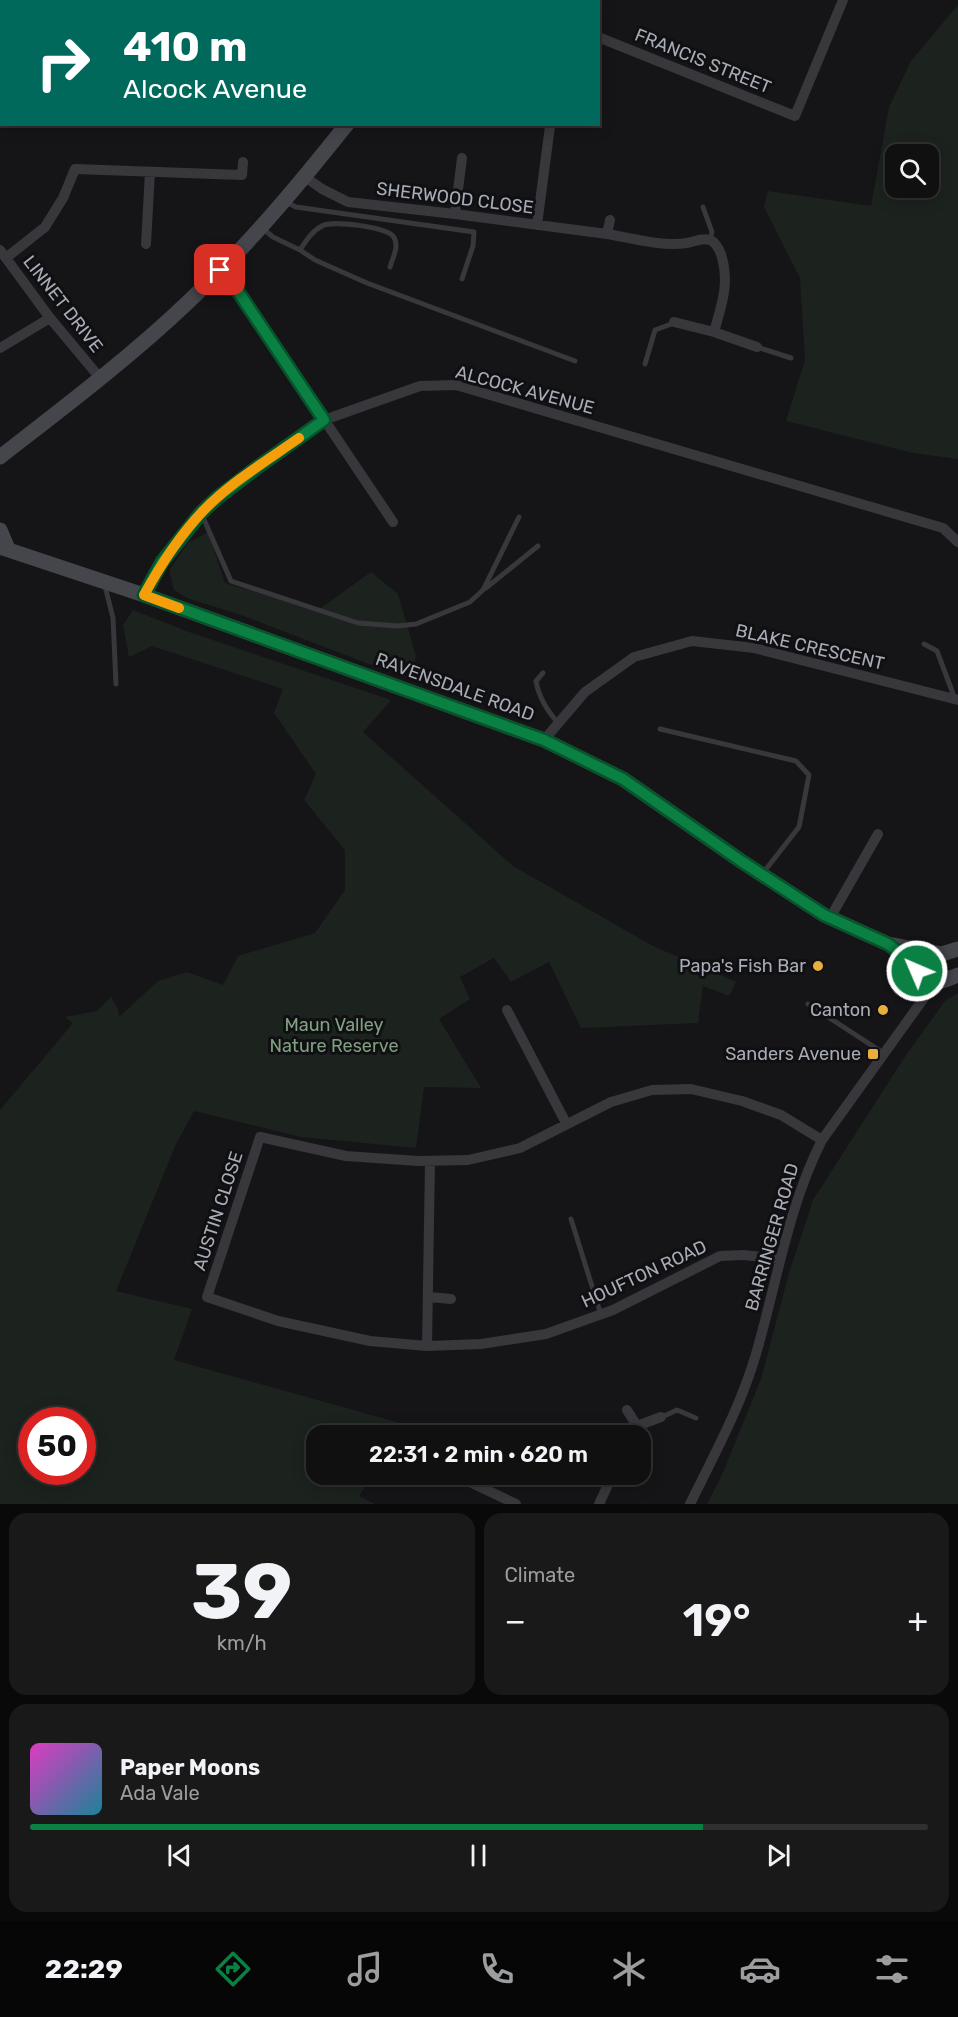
<!DOCTYPE html>
<meta charset="utf-8">
<style>
:root{--surface:#101011;--page:#19191a;--text:#f1f3f6;--muted:#9c9d9f;--line:#303031;--accent:#0b8043}
body{margin:0;font-family:Rubik,sans-serif;background:var(--page);color:var(--text);height:100vh;display:flex;flex-direction:column;font-size:22px;white-space:nowrap}
*{box-sizing:border-box;margin:0}
p{font-size:20px;color:var(--muted)}
.icon{flex:none;width:33px;height:33px;fill:none;stroke:currentColor;stroke-width:2;stroke-linecap:round;stroke-linejoin:round}
.map{position:relative;height:1504px;overflow:hidden}
.side{display:flex;flex-direction:column;gap:9px;padding:9px;background:#090909;flex:1}
.side>*{flex:none}
.hud{position:absolute;left:0px;top:0px;width:600px;height:126px;box-shadow:0 3px 15px #0003,0 0 0 2px var(--line);background:#00695c;color:#fff;overflow:hidden}
.buttons{position:absolute;left:885px;top:144px;display:grid;gap:12px}
.buttons a{display:grid;place-items:center;width:54px;height:54px;border-radius:12px;background:var(--surface);box-shadow:0 3px 15px #0003,0 0 0 2px var(--line);font-size:30px}
.speed{position:absolute;left:18px;top:1407px;display:flex;gap:12px;font-size:30px;font-weight:700;text-align:center}
.speed>*{display:grid;place-content:center;width:78px;height:78px;border-radius:50%;background:var(--surface);box-shadow:0 3px 15px #0003,0 0 0 2px var(--line);line-height:1}
.speed .limit{border:9px solid #d22;background:#fff;color:#111}
.pin{position:absolute;display:grid;place-items:center;width:51px;height:51px;color:#fff;margin:-26px;border-radius:12px;box-shadow:0 3px 9px #0006}
.me{position:absolute;width:66px;margin:-33px;rotate:315deg;stroke-linejoin:round;filter:drop-shadow(0 0 4px #0008)}
.turn{display:flex;align-items:center;gap:21px;height:126px;padding:0 24px;font-size:27px}
.turn .icon{width:78px;height:78px;stroke-width:2.5}
.turn b{display:block;font-size:42px;line-height:51px}
.big{font-size:45px;font-weight:600;line-height:1.1}
.side .tile{flex:1;display:flex;flex-direction:column;justify-content:center;gap:9px;min-width:0;padding:0 21px;border-radius:18px;background:var(--page)}
.side .dial{align-items:center;gap:0}
.dial b{font-size:78px;line-height:1}
.song{display:flex;align-items:center;gap:18px}
.cover{width:72px;height:72px;border-radius:9px;background:linear-gradient(135deg,hsl(310 70% 55%),hsl(190 70% 35%))}
.played{height:6px;border-radius:3px;background:linear-gradient(90deg,var(--accent) 75%,var(--line) 75%)}
.keys{display:flex;justify-content:space-around;direction:ltr}
.heat{display:flex;justify-content:space-between;align-items:center;font-size:33px;direction:ltr}
.side .tiles{flex:1;display:grid;gap:9px;grid-template-columns:1fr 1fr}
.tile:last-child{grid-column:span 2}
.trip{position:absolute;left:306px;top:1425px;width:345px;height:60px;border-radius:18px;background:var(--surface);box-shadow:0 3px 15px #0003,0 0 0 2px var(--line);font-weight:600;line-height:60px;text-align:center}
.tabs{display:flex;height:96px;justify-content:space-around;align-items:center;background:#060607;color:var(--muted)}
.tabs .icon{width:42px;height:42px}
.tabs .current{color:var(--accent)}
.tabs b{font-size:27px;color:var(--text)}
.map>svg:first-child{display:block}
.green{fill:#1c221d;fill-rule:evenodd}
.lines{fill:none;stroke-linecap:round;stroke-linejoin:round}
.lane{stroke:#37373c;stroke-width:5}
.street{stroke:#37373c;stroke-width:10}
.secondary{stroke:#45464c;stroke-width:15}
.route-casing{stroke:#07532c;stroke-width:15}
.route{stroke:#0b8043;stroke-width:10}
.slow{stroke:#f59e0b;stroke-width:10}
.poi-dot{fill:#e7af3d;stroke:#101012;stroke-width:2}
.labels{text-anchor:middle;dominant-baseline:central;stroke-width:6;stroke-linejoin:round;paint-order:stroke}
.street-label{font-size:18px;fill:#a8acb6;stroke:#101012}
.poi-label{font-size:18px;fill:#a8acb6;stroke:#101012;text-anchor:end}
.park-label{font-size:18px;fill:#80a082;stroke:#101012}
</style>
<div class="map">
<svg width="958" height="1504" viewBox="0 0 958 1504">
<rect width="100%" height="100%" fill="#151517"/>
<!-- green -->
<path class="green" d="M958 5V459L913 453 786 421 805 360 800 278 764 207 768 191 871 206 889 107 911 61ZM896 154H928V188H896Z
M208 532 225 583 318 610 371 572 398 594 416 656 412 674 369 664 238 614 187 598 174 590 169 570 188 543Z
M133 610 189 632 391 700 363 732 513 866 653 946 736 982 729 996 703 986 698 1023 581 1028 549 962 511 982 494 958 460 977 470 999 439 1019 481 1088 424 1087 416 1148 301 1137 194 1111 176 1144 116 1291 192 1309 174 1360 400 1423 399 1435 316 1436V1474L373 1475 359 1496 375 1504H0V1110L73 1023 65 1017 97 1011 111 997 118 1009 119 1017 158 981 187 972 223 985 238 956 315 933 345 890V850L304 800 316 774 274 713 283 689 152 646 129 657 123 625ZM82 1420V1472H32V1420Z
M958 993V1504H707L721 1477 761 1379 789 1273 813 1200 904 1058 945 1001Z"/>
<g class="lines">
<!-- lane -->
<path class="lane" d="M286 202 296 207 474 232 473 246 462 279
M703 207 712 232 710 239
M262 228 273 237 300 250 315 260 367 283 575 361
M300 250C306 241 312 231 322 226 332 220 386 227 393 236 400 245 393 257 390 267
M757 347 791 358
M645 364 655 330 674 323
M202 515 231 581 358 623 398 626 416 624 470 602 483 590 519 517
M105 586 113 618 116 684
M486 588 538 546
M924 644 937 651 955 699
M543 673 536 681C539 698 547 710 558 723
M660 729 796 761 809 775 799 827 763 873
M808 1004 885 1054
M571 1219 601 1315
M662 1417 677 1410 696 1418"/>
<!-- street -->
<path class="street" d="M78 0 80 2
M388 0 390 2
M516 2 520 0
M598 37 795 116 843 0
M305 177 322 189 348 202 455 214 607 234 610 220
M455 214 462 158
M537 225 550 126
M607 234C632 238 661 247 687 243 694 242 702 237 710 240 715 242 719 249 721 254 730 284 722 303 714 332
M146 244 150 172
M0 250 50 318 100 378
M6 258 45 227 63 198 75 169 242 175 243 162
M220 270 231 281 393 522
M674 322 714 332 757 347
M0 348 50 318
M144 595C164 560 187 526 217 498L324 420 420 386 456 385 943 528 958 542
M544 740 585 692 634 657 692 641 754 648 958 700
M830 918 878 834
M507 1010 566 1123
M780 1259 744 1255 720 1256 613 1310 546 1334 481 1344 427 1346 370 1341 278 1321 207 1297 260 1137 346 1156 418 1161 468 1160 520 1148 611 1102 652 1090 691 1089 742 1101 781 1115 822 1140
M429 1297 451 1299
M427 1346 430 1161
M627 1410 637 1426 661 1417
M453 1474 516 1504
M599 1504 613 1474
M690 1504C714 1455 741 1406 756 1354 777 1282 788 1207 822 1140L934 984"/>
<!-- secondary -->
<path class="secondary" d="M450 2 452 0
M0 457C63 408 128 359 186 304 245 249 297 187 347 124
M0 530 8 549
M0 547 144 595 544 740 623 779 741 861 824 915 888 944 942 954 958 949
M926 952 922 955 917 966C919 994 942 981 958 975"/>
</g>
<g class="lines">
<!-- route casing -->
<g class="route-casing">
<path id="route" d="M220 270 231 281 324 420 255 469 217 498 201 513 162 562 144 595 544 740 623 779 741 861 824 915 888 944 917 966V971"/>
</g>
<!-- route -->
<use href="#route" class="route"/>
<!-- slow -->
<path class="slow" d="M179 608 144 595C160 566 179 536 203 511 230 483 266 461 299 438"/>
</g>
<!-- markers -->
<g class="poi-dot">
<circle cx="818" cy="966" r="6"/>
<circle cx="883" cy="1010" r="6"/>
<rect x="867" y="1048" width="12" height="12" rx="3"/>
</g>
<g class="labels">
<!-- street labels -->
<g class="street-label">
<text transform="translate(703 61) rotate(22)">FRANCIS STREET</text>
<text transform="translate(455 198) rotate(7)">SHERWOOD CLOSE</text>
<text transform="translate(63 304) rotate(52)">LINNET DRIVE</text>
<text transform="translate(525 390) rotate(15)">ALCOCK AVENUE</text>
<text transform="translate(810 647) rotate(13)">BLAKE CRESCENT</text>
<text transform="translate(455 687) rotate(20)">RAVENSDALE ROAD</text>
<text transform="translate(218 1211) rotate(-72)">AUSTIN CLOSE</text>
<text transform="translate(772 1237) rotate(-74)">BARRINGER ROAD</text>
<text transform="translate(644 1274) rotate(-25)">HOUFTON ROAD</text>
</g>
<!-- poi labels -->
<g class="poi-label">
<text x="806" y="966">Papa's Fish Bar</text>
<text x="871" y="1010">Canton</text>
<text x="861" y="1054">Sanders Avenue</text>
</g>
<!-- park labels -->
<g class="park-label">
<text x="334" y="1025">Maun Valley<tspan x="334" dy="21">Nature Reserve</tspan></text>
</g>
</g>
</svg>
<div class="buttons">
<a><svg class="icon" aria-label="search" viewBox="0 0 24 24"><circle cx="10" cy="10" r="6"/><path d="M15 15l6 6"/></svg></a>
</div>
<div class="speed"><div class="limit">50</div></div>
<div class="pin" style="left:220px;top:270px;background:#d93025"><svg class="icon" aria-label="arrive" viewBox="0 0 24 24"><path d="M6 21V4h12l-3 4 3 4H6"/></svg></div>
<svg class="me" style="left:917px;top:971px" viewBox="-20 -20 40 40"><circle r="17" fill="#0b8043" stroke="#fff" stroke-width="3"/><path d="M0-11L8 9 0 5-8 9z" fill="#fff"/></svg>
<div class="trip">22:31 · 2 min · 620 m</div>
<div class="hud">
<div class="turn"><svg class="icon" aria-label="right" viewBox="0 0 24 24"><path d="M7 20v-9h11M14 6l5 5-5 5"/></svg><div><b>410 m</b>Alcock Avenue</div></div>
</div>
</div>
<section class="side">
<div class="tiles">
<div class="tile dial"><b>39</b><p>km/h</p></div>
<div class="tile"><p>Climate</p>
<div class="heat"><a>−</a><b class="big">19°</b><a>+</a></div>
</div>
<div class="tile">
<div class="song"><i class="cover"></i><div><b>Paper Moons</b><p>Ada Vale</p></div></div>
<div class="played"></div>
<div class="keys"><svg class="icon" aria-label="previous" viewBox="0 0 24 24"><path d="M18 5L8 12l10 7zM5 5v14"/></svg><svg class="icon" aria-label="pause" viewBox="0 0 24 24"><path d="M8 5v14M16 5v14"/></svg><svg class="icon" aria-label="next" viewBox="0 0 24 24"><path d="M6 5l10 7-10 7zM19 5v14"/></svg></div>
</div>
</div>
</section>
<nav class="tabs">
<b>22:29</b>
<svg class="icon current" aria-label="directions" viewBox="0 0 24 24"><path d="M12 3l9 9-9 9-9-9zM9 14v-3h6M13 9l2 2-2 2"/></svg>
<svg class="icon" aria-label="music" viewBox="0 0 24 24"><path d="M9 18V5l10-2v13"/><circle cx="6" cy="18" r="3"/><circle cx="16" cy="16" r="3"/></svg>
<svg class="icon" aria-label="phone" viewBox="0 0 24 24"><path d="M5 4h4l2 5-3 2q2 4 5 5l2-3 5 2v4C11 20 4 13 5 4z"/></svg>
<svg class="icon" aria-label="climate" viewBox="0 0 24 24"><path d="M12 3v18M4 7l16 10M4 17L20 7"/></svg>
<svg class="icon" aria-label="car" viewBox="0 0 24 24"><path d="M5 17H2v-5l4-1 3-4h7l3 4 3 1v5h-3M9 17h6M6 11h13"/><circle cx="7" cy="17" r="2"/><circle cx="17" cy="17" r="2"/></svg>
<svg class="icon" aria-label="filters" viewBox="0 0 24 24"><path d="M4 7h16M4 17h16"/><circle cx="9" cy="7" r="2"/><circle cx="15" cy="17" r="2"/></svg>
</nav>
